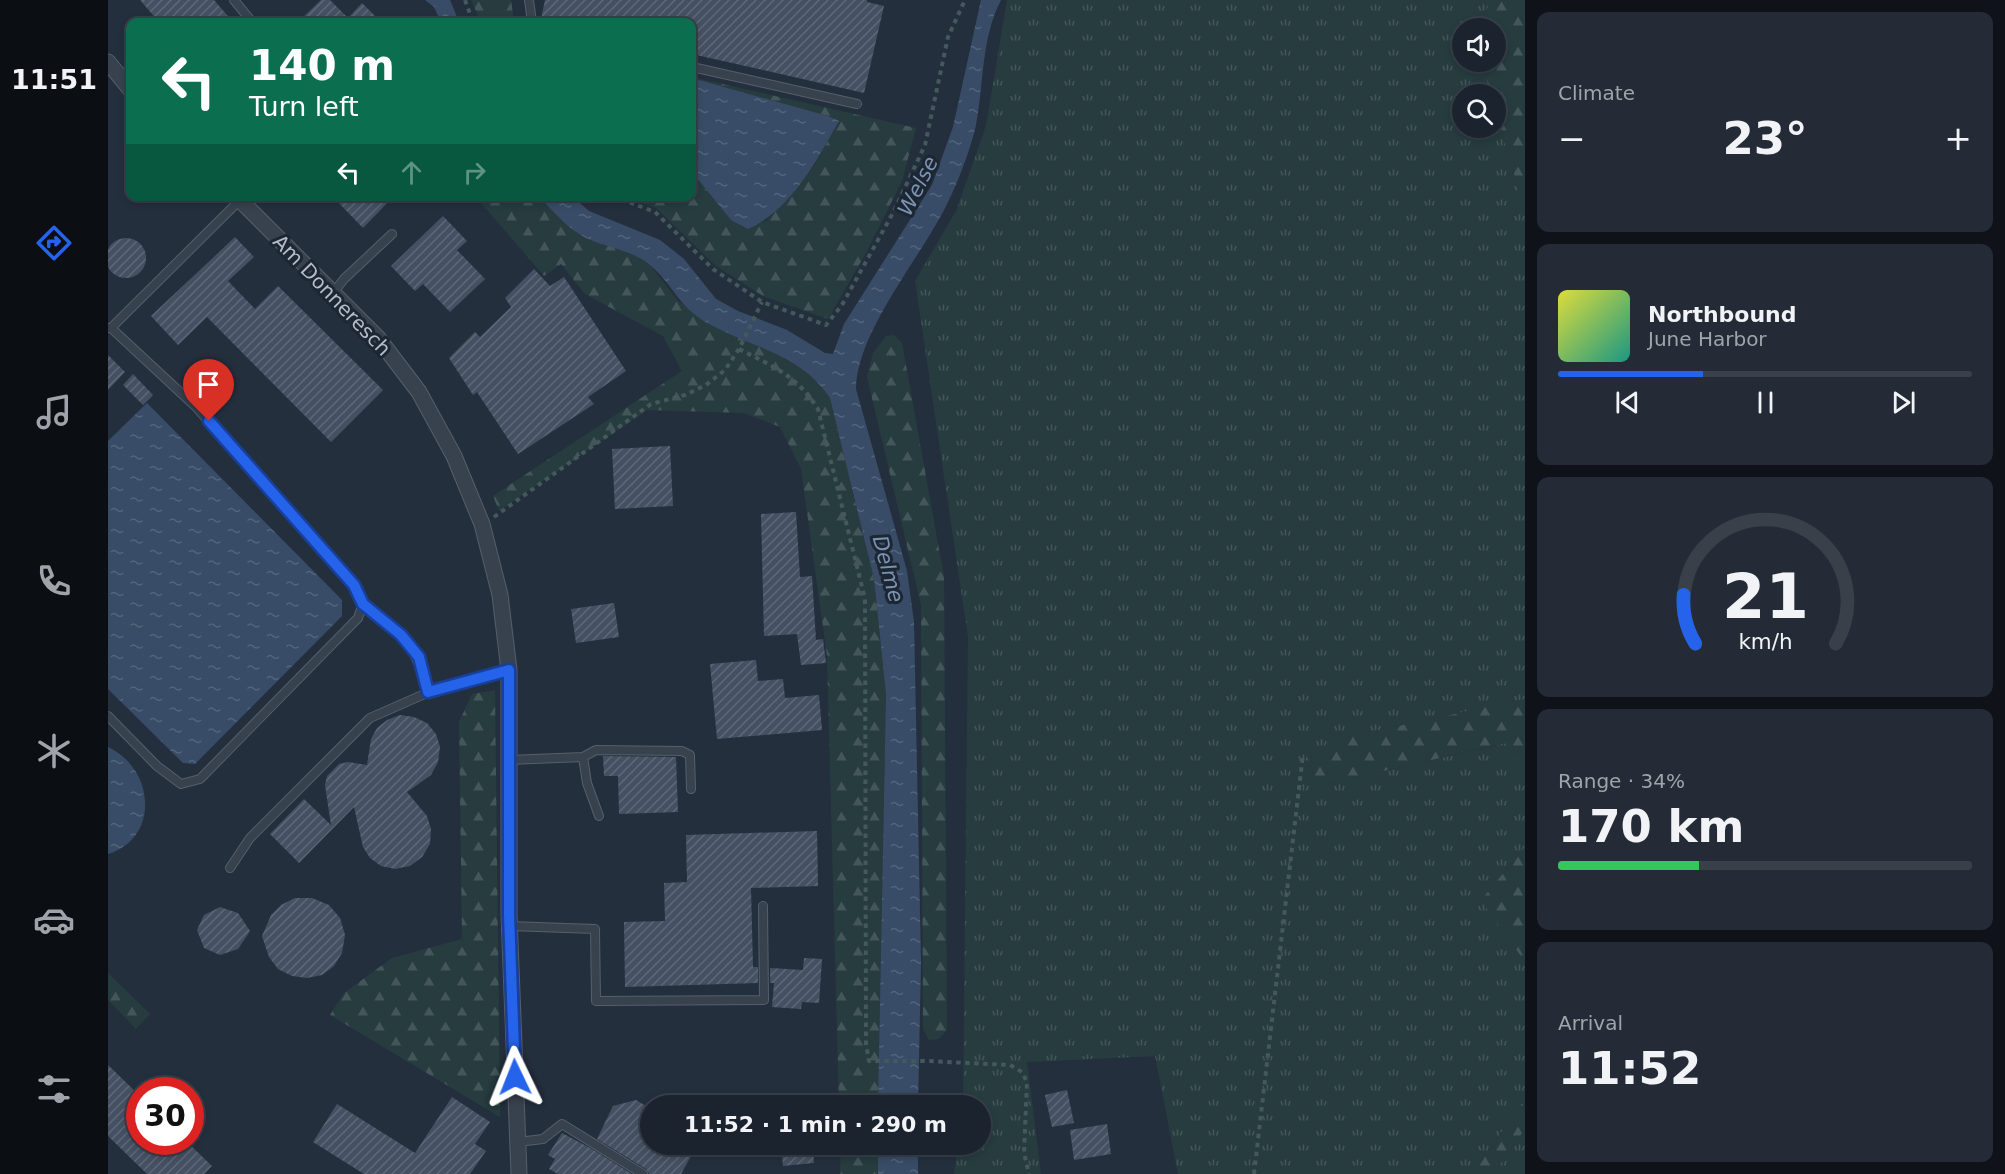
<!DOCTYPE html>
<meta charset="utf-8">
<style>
:root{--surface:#1b232e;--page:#242b36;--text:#f1f3f6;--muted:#a0a4aa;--line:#39404a;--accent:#2563eb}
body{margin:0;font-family:"DejaVu Sans",sans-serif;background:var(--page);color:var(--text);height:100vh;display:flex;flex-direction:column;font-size:22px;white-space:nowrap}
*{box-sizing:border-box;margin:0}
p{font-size:20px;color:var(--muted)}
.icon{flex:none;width:33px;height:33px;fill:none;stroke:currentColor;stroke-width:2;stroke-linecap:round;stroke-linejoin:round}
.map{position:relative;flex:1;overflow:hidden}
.sheet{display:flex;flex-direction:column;gap:12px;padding:12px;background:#0f1319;width:480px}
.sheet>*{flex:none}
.hud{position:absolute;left:18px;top:18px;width:570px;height:183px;border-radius:12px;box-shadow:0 3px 9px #0003,0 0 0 2px var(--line);background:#0b6e4f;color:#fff;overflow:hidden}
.fabs{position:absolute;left:1344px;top:18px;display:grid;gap:12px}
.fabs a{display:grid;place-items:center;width:54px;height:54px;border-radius:50%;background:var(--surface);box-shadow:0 3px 9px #0003,0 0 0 2px var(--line);font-size:30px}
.speed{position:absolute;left:18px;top:1077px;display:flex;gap:12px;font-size:30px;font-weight:700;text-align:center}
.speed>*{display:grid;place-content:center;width:78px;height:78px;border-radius:50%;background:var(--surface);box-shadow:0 3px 9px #0003,0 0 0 2px var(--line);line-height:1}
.speed .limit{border:9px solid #d22;background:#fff;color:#111}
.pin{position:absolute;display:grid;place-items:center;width:51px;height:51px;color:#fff;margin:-62px -26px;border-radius:50% 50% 50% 0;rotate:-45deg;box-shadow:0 0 6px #0007}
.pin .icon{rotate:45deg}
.me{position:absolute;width:66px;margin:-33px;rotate:358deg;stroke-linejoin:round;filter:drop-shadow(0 0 4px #0008)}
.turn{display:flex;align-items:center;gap:21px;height:126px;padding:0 24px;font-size:27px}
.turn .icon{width:78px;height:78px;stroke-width:2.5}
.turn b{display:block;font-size:42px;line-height:51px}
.lanes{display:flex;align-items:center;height:57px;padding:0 24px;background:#0003;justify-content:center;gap:30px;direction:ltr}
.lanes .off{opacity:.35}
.big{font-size:45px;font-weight:800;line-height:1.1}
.sheet .widget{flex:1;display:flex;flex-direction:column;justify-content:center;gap:9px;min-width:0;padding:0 21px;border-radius:12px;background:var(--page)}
.sheet .dial{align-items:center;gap:0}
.dial svg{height:156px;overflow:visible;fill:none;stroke:var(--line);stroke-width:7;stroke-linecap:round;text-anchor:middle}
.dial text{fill:var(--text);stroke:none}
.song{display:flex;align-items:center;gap:18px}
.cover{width:72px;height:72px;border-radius:9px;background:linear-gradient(135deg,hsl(60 70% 55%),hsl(170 70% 35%))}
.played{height:6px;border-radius:3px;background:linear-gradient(90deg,var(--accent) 35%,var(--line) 35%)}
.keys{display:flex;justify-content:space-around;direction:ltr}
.heat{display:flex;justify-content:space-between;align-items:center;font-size:33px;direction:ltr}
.charge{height:9px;border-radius:4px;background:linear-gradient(90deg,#34c759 34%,var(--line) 0)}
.trip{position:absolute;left:532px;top:1095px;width:351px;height:60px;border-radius:30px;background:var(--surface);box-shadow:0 3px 9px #0003,0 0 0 2px var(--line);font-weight:800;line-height:60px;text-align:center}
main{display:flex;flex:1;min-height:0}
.tab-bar{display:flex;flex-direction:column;width:108px;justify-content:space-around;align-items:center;background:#0b0e12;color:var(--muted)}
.tab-bar .icon{width:42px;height:42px}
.tab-bar .current{color:var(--accent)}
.tab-bar b{font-size:27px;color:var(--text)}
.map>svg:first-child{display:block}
.grass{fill:url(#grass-tufts)}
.forest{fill:url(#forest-firs)}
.water{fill:url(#water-ripples)}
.building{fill:url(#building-hatch)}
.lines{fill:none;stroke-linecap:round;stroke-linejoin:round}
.service-casing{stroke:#565f6c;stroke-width:10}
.minor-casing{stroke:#565f6c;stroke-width:17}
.path{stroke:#44595c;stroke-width:4;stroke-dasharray:4.5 4.5;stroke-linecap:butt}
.service{stroke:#38414e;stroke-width:8}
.minor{stroke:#38414e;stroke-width:15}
.route-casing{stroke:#184099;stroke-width:15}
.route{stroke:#2563eb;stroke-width:10}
.labels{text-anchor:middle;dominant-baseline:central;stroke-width:6;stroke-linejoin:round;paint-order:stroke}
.street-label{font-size:20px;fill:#b4bcc9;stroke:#1d2633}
.water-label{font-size:21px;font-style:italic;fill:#7c92b1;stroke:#1d2633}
</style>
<main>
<nav class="tab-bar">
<b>11:51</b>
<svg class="icon current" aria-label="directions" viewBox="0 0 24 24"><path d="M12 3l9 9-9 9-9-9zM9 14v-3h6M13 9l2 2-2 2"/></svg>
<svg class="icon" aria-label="music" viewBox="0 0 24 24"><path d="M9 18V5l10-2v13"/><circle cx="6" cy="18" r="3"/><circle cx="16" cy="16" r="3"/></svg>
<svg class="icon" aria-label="phone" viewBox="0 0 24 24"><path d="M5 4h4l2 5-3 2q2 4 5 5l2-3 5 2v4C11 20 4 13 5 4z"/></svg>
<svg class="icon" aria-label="climate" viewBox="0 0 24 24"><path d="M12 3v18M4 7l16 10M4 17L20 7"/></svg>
<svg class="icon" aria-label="car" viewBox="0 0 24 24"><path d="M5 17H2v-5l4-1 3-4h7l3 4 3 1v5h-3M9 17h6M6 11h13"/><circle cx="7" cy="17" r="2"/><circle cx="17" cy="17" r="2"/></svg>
<svg class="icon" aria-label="filters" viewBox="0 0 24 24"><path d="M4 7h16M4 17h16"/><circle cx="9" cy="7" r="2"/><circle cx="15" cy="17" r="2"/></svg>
</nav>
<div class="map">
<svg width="1417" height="1174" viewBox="0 0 1417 1174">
<defs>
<pattern id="grass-tufts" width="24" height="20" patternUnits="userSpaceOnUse" patternTransform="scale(1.5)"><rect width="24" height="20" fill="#263c3f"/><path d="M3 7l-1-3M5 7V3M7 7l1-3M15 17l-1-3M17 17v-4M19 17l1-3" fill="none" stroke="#435659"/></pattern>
<pattern id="forest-firs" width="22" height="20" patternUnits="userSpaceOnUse" patternTransform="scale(1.5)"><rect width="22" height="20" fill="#263c3f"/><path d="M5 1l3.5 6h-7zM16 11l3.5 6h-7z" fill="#435659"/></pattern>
<pattern id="water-ripples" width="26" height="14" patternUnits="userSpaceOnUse" patternTransform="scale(1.5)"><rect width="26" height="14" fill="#394c67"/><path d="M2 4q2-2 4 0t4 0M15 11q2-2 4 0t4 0" fill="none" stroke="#53647b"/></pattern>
<pattern id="building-hatch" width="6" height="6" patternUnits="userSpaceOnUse" patternTransform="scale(1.5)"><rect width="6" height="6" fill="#455162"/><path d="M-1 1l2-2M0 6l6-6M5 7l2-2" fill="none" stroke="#5d6877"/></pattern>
</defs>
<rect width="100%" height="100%" fill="#242f3e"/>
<!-- grass -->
<path class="grass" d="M899 0H1384L1368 28H1354V62H1373L1383 94H1354V128H1388V111L1411 192 1417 203V699L1229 739 1215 785 1398 743 1417 774V847L1373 900 1417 962V1099L1364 1174H1070L1047 1056 919 1062 933 1174H846L850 1145 873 1144V1106L855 1105 860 637 807 281 848 211 878 126Z
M1417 1129V1174H1385Z"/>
<!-- forest -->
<path class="forest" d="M363 0H403L406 22H373Z
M1384 0H1417V203L1411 192 1388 111V94H1383L1373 62H1388V28H1368Z
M584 77 808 128 794 181 758 253 720 319 655 296 608 266 548 208 516 197 584 196V172L623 220 658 221 703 170 731 122 720 116 591 80 584 82Z
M368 197H431L470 234 529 256 543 266 570 301 694 368 711 381 722 398 766 579 778 694 770 1105H731L719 656 693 469 672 427 636 413 539 410 391 511 385 496 574 371 555 336 477 294 453 264 436 276Z
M786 335 794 343 836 577 839 1030 831 1039 821 1040 815 1029 813 605 759 377 765 353 778 336Z
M387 690 392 1117 222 1015 236 993 284 958 354 939 351 722 364 694Z
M1417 699V774L1397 743 1215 785 1201 777 1198 757 1229 739Z
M1417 847V962L1373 900Z
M0 973 42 1014 28 1029 0 1000Z
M1417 1099V1129L1385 1174H1364Z
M733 1145H770V1174H732Z"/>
<!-- water -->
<path class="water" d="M317 0H342L351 22H333L326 7Z
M873 0H893C873 38 876 83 868 125 862 151 850 182 838 206 813 257 748 333 748 389L799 571 806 622 813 963 810 1105H770L778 694 766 579 722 398C694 355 646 348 603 325 570 308 566 285 542 265 522 248 493 248 471 234 456 225 443 208 431 197H465L481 211 552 240 576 259 608 299 630 311 679 330 717 353 725 354 736 324 824 185 845 127Z
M591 80 720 116 731 121C709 160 683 210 640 229L623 220 584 172V82Z
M39 403 234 600V616L87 764 75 763 0 689V441Z
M0 747C47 769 52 838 0 854Z
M770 1145H810V1174H770Z"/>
<!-- building -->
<path class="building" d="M32 0H106L125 22H51Z
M213 0H222L240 18 254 3 273 22H190Z
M437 0H759V2L776 6 756 93 584 54V22H446L433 19Z
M224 196H286L255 228Z
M335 216 359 241 349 250 377 279 342 312 315 284 307 291 283 266Z
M127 237 146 257 120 281 147 309 170 286 275 390 223 442 99 317 70 345 43 316Z
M-2 258a20 20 0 1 1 40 0a20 20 0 1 1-40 0Z
M426 269 442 286 456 277 518 371 480 397 486 404 410 454 369 392 365 395 341 358 367 332 372 337 403 307 397 298Z
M0 355 17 372 0 390Z
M25 374 45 395 35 405 15 385Z
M562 446 565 506 507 509 504 449Z
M688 512 692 577 704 576 708 640 715 639 718 663 693 665 689 634 656 636 653 514Z
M506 603 511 637 468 643 463 609Z
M648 660 650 681 675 679 677 698 711 695 714 730 609 739 602 664Z
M292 715 306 717 319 723 328 734 332 747 330 762 323 775 299 792 319 816 323 829 322 844 314 857 302 866 287 869 273 866 262 858 255 847 246 807 191 863 162 834 196 799 223 825 217 785 219 776 231 764 240 762 259 765 263 739 269 728 279 720Z
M495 756 568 757 570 812 511 814 510 776H496Z
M709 831 710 886 643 888 645 967H650V983L517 987 516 922 557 921 556 883 579 882 578 835Z
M187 898H204L221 905 232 918 237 935 234 953 226 966 214 975 199 978 184 976 170 969 161 957 154 936 163 915 173 905Z
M112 907 130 913 142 931 130 949 112 955 96 948 89 930 96 915Z
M696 958 714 959 711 1003 694 1002 693 1009 664 1007 666 983H662V968L695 970Z
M0 1065 32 1096V1142H79L104 1166 96 1174H39L0 1136Z
M959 1090 966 1123 944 1127 937 1095Z
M344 1097 382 1122 367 1144 378 1151 362 1174H256L205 1142 229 1104 307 1153Z
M528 1100 543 1109V1144H590L573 1174H541L538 1169 489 1139 505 1106Z
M999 1124 1003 1154 966 1160 962 1130Z
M454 1133 484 1149 524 1174H450L441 1169 447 1159 440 1155Z
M673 1144H705L706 1163 675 1166Z"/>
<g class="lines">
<!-- service casing -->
<g class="service-casing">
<path id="service" d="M126 0 144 22
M421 0 424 22
M584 67 749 104
M225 293 236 279 284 234
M0 328H3L132 200
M255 604C296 632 307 645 320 692
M0 716 49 766 73 784 92 779 250 618 255 604 246 585 87 406 3 328
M475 757 488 750 574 751 582 755 583 789
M401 760 475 757 479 783 491 816
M122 868 142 838 262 718 328 689 401 670
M401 926 487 929 488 1001 656 1000 655 906
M410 1142 435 1139 454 1124 535 1174"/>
</g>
<!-- minor casing -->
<g class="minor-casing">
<path id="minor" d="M0 62 22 89
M128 196 270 338 311 392 346 456 374 524 392 595 401 670V915L411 1174"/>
</g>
<!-- path -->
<path class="path" d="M357 0 365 22
M505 196 547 212 605 269 654 302 718 325 734 305 786 211 817 145 840 37 857 0
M631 349C666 367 688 375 710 409L757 599 758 1044 761 1061H819L902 1065 914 1072 919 1082 916 1153 921 1174
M386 517 543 404 577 395 598 385 617 370 631 349 654 302
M1146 1174 1195 754"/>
<!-- service -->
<use href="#service" class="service"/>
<!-- minor -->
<use href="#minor" class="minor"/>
</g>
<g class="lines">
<!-- route casing -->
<g class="route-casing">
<path id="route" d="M101 421 246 585 255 604 293 635 311 657 320 692 401 670V915L407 1077"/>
</g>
<!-- route -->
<use href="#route" class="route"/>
</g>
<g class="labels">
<!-- street labels -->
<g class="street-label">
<text transform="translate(224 295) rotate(46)">Am Donneresch</text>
</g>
<!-- water labels -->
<g class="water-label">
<text transform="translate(810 186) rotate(-63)">Welse</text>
<text transform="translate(780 569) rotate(75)">Delme</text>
</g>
</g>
</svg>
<div class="fabs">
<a><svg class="icon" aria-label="sound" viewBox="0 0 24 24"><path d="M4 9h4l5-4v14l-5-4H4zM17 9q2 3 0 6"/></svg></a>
<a><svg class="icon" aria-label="search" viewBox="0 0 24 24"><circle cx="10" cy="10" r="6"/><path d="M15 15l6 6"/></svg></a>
</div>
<div class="speed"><div class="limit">30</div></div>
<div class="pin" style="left:101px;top:421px;background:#d93025"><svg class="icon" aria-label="arrive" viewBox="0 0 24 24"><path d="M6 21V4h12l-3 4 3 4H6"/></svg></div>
<svg class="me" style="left:407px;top:1077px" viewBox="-20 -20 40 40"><path d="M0-17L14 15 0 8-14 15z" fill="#2563eb" stroke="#fff" stroke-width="4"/></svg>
<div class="trip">11:52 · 1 min · 290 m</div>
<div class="hud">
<div class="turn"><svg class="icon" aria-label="left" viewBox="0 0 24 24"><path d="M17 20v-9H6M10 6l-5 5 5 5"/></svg><div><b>140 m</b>Turn left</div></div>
<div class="lanes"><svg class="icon" aria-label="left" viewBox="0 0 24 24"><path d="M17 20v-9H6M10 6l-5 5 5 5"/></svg><svg class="icon off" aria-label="ahead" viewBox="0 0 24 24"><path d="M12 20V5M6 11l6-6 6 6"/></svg><svg class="icon off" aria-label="right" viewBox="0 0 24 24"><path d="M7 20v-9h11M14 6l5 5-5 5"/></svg></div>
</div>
</div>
<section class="sheet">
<div class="widget"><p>Climate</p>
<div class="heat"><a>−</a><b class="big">23°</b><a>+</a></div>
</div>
<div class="widget">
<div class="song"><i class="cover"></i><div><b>Northbound</b><p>June Harbor</p></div></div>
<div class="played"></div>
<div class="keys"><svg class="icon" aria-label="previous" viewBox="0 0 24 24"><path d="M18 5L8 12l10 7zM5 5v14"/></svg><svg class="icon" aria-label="pause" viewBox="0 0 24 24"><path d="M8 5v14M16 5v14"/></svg><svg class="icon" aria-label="next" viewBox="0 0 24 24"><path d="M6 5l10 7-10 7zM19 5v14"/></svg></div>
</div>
<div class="widget dial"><svg viewBox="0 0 100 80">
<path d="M14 69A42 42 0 1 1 86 69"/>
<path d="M14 69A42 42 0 0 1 8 44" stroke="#2563eb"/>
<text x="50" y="56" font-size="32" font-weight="700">21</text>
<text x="50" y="72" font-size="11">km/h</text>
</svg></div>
<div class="widget"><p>Range · 34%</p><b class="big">170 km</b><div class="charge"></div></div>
<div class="widget"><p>Arrival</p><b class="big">11:52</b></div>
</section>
</main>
